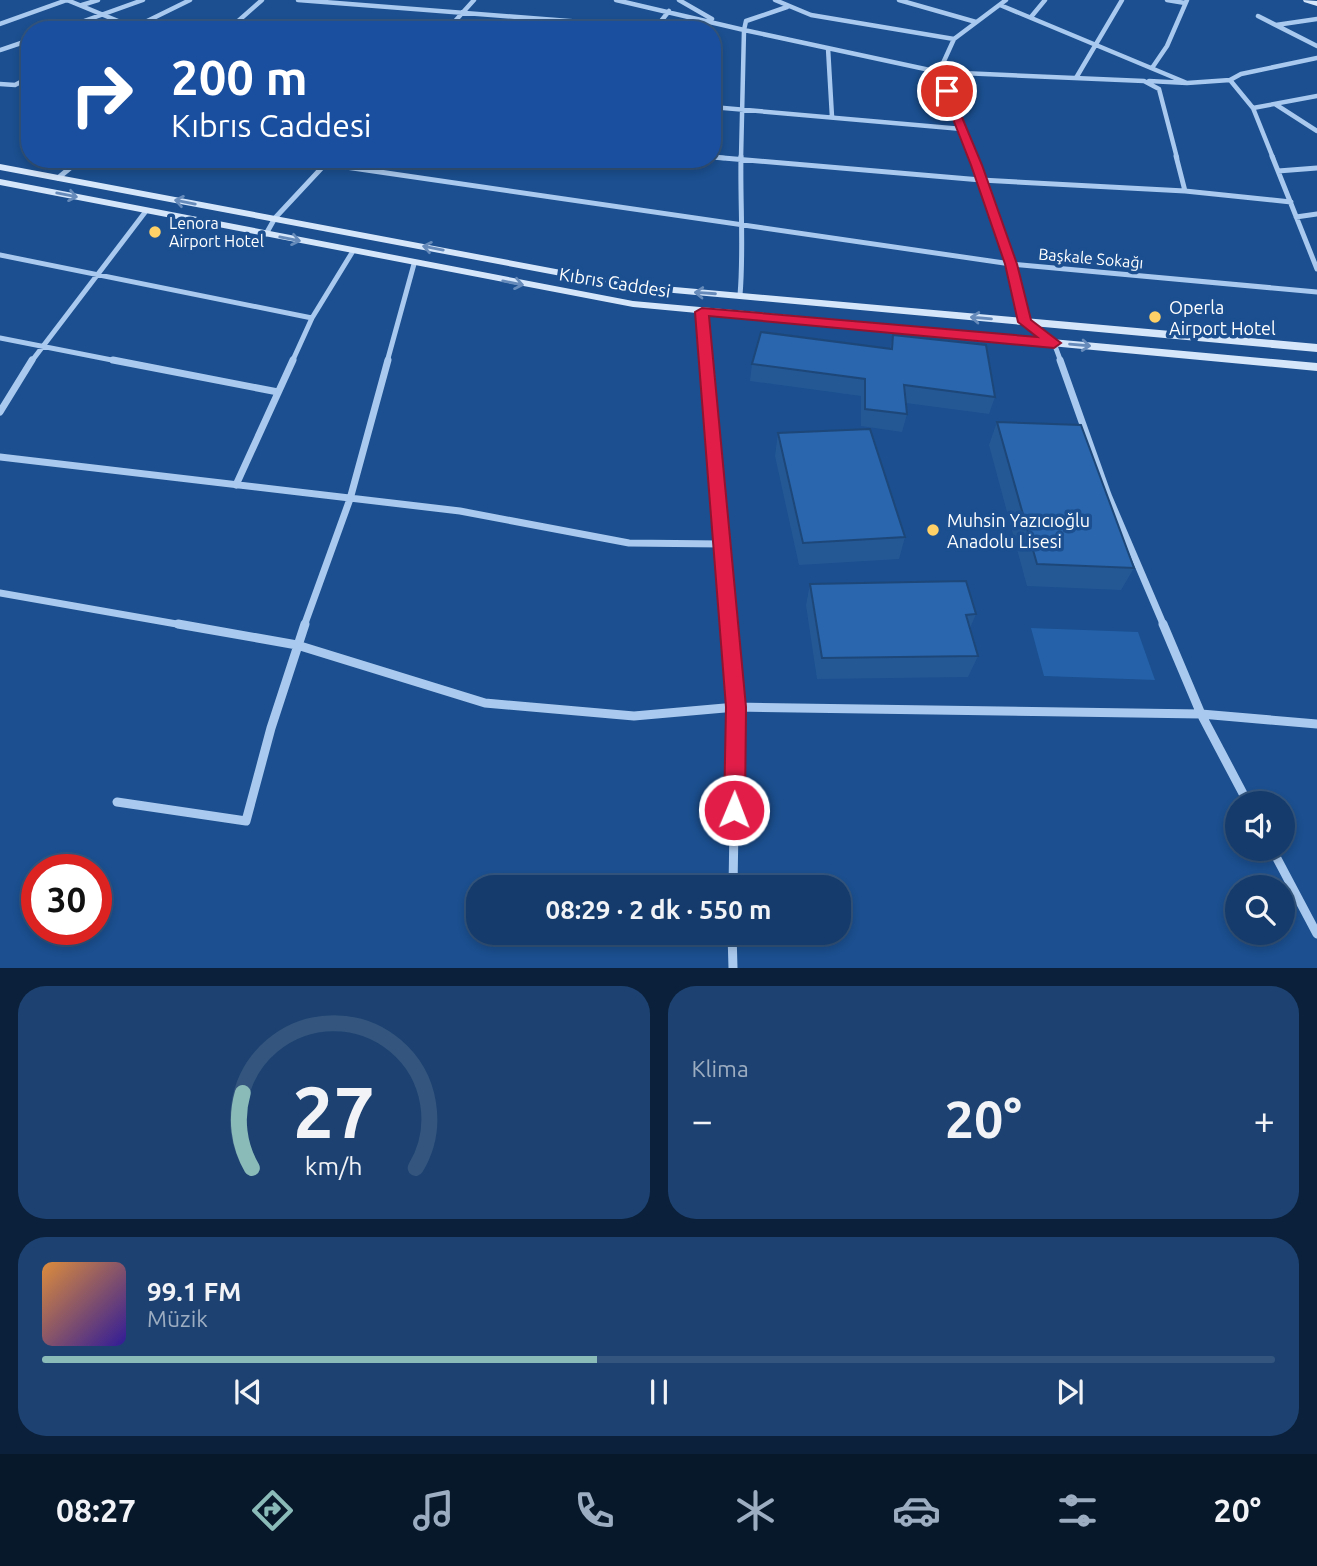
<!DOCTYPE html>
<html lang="tr">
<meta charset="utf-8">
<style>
:root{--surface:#143b6b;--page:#1d4271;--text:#f1f3f6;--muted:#9dadc1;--line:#33557e;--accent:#8bbbb9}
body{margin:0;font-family:Ubuntu,sans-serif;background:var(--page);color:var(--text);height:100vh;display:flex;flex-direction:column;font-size:26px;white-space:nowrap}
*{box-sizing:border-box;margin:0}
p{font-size:23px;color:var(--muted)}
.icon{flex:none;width:38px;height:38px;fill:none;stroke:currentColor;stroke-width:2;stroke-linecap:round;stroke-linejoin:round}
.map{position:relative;height:968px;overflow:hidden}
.side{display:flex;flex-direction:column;gap:18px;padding:18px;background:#0b203b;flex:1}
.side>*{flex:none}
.banner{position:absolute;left:21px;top:21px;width:700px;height:147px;border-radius:28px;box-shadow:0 4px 10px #0003,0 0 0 2px var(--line);background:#1a4fa0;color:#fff;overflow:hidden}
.controls{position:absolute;left:1225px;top:791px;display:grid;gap:14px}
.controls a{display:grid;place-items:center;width:70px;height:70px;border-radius:50%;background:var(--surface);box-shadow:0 4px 10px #0003,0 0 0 2px var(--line);font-size:35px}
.speed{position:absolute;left:21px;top:854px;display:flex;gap:14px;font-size:35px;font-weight:700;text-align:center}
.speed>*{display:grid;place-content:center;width:91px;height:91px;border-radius:50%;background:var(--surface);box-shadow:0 4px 10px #0003,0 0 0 2px var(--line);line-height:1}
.speed .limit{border:10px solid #d22;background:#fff;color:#111}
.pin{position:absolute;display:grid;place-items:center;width:60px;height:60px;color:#fff;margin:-30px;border:4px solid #fff;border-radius:50%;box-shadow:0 2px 7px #0007}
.me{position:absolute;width:77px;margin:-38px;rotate:1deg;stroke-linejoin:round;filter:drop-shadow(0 0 5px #0008)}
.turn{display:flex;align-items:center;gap:24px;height:147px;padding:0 35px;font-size:32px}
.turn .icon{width:91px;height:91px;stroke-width:2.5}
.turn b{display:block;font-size:49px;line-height:60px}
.big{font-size:52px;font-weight:700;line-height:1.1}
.side .card{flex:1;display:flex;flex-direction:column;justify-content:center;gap:10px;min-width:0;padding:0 24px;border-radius:28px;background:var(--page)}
.side .dial{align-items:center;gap:0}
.dial svg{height:182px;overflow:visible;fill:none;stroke:var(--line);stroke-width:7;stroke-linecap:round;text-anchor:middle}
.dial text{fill:var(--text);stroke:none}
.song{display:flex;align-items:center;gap:21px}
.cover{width:84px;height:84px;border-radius:10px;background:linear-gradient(135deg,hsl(30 70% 55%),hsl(250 70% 35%))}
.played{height:7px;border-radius:4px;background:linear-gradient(90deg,var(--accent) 45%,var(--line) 45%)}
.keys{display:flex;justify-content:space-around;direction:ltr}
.heat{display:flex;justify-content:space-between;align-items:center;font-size:38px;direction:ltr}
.side .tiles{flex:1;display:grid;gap:18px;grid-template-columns:1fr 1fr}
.card:last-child{grid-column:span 2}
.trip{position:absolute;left:466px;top:875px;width:385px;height:70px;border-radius:28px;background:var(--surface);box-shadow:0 4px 10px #0003,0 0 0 2px var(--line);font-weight:700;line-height:70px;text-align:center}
.tab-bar{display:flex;height:112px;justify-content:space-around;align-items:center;background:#08182b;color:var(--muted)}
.tab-bar .icon{width:49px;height:49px}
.tab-bar .on{color:var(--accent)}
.tab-bar b{font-size:32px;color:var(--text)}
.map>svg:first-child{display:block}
.green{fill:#2461a8}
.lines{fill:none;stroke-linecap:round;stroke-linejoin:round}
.path{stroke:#a9c9ee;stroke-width:2.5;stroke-dasharray:2.5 4.5;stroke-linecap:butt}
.street-far3{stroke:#a9c9ee;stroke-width:4.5}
.street-far2{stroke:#a9c9ee;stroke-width:5}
.street-far1{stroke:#a9c9ee;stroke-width:7}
.street{stroke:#a9c9ee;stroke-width:9}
.secondary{fill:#d6e6fa;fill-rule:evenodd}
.wall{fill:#245895}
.building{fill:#2a66ad;stroke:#1d4779;stroke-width:2}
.oneway{stroke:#668bba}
.route{fill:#e11d48;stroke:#92132f;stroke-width:2}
.poi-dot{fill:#ffd166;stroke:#1b4f8f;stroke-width:2.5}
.labels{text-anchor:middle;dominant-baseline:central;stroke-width:7;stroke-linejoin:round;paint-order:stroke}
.far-poi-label{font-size:16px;fill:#fff;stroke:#1b4f8f;text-anchor:start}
.far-street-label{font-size:16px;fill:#fff;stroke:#1b4f8f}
.street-label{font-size:18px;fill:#fff;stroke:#1b4f8f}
.poi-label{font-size:18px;fill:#fff;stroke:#1b4f8f;text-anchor:start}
</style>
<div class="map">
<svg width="1317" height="968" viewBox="0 0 1317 968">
<rect width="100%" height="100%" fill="#1b4f8f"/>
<!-- green -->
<path class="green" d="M1031 628 1138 632 1155 680 1044 676Z"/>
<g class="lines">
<!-- path -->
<path class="path" d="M295 159 310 162"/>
<!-- street-far3 -->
<path class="street-far3" d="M67 0 135 28
M298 0 595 23 626 30
M616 0 744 30 741 158
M679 0 712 19
M775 0 811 15 954 39
M899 0 976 22
M1167 0 1185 3
M82 5 98 0
M1000 5 1187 83
M787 7 746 21 744 30 939 72 1144 81 1159 89 1177 158
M1258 16 1317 46
M1031 17 1045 0
M0 24 67 0
M1276 25 1317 19
M230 28 246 30
M131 29 190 0
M59 30 143 0
M228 30 262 0
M447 30 474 0
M654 30 669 11
M828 48 832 117
M0 50 30 40
M1152 68 1167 46 1187 0
M1076 78 1122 0
M1230 80 1241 74 1317 58
M1149 81 1187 83 1230 80 1253 108
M0 84 15 85 30 77
M1275 104 1317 131
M712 107 962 129
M712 157 724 158
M973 158 939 72 954 39 1006 0
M1273 158 1253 108 1317 96"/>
<!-- street-far2 -->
<path class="street-far2" d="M972 156 1007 258 1024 322 1054 343 1061 362
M1176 156 1185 191
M1272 156 1317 269
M712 157 981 180 1185 191 1291 202
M325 164 1011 264 1317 292
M1278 171 1317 168
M58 178 81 159
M1296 217 1317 214
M266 234 275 218 330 159
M0 255 312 318
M740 295C744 249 740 203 741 156
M702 312 706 362
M0 338 122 362
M31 362 146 211
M292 362 312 318 353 251
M387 362 414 264"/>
<!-- street-far1 -->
<path class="street-far1" d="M113 360 278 392
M706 360 729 626
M1060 360 1108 495 1164 626
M0 412 32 360
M0 457 460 511 629 543 721 544
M236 485 293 360
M0 593 188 626
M304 626 350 499 388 360"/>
<!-- street -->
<path class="street" d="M178 624 297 645 485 703 634 716 736 707 1201 714 1317 724
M729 624 736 707 733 887
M1163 624 1201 714 1248 803
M117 802 246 821 271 728 305 624
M1272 849 1317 934
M732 933 733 968"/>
<!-- secondary -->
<path class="secondary" d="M1303 0 1317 1V6L1304 2Z
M0 164 630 283 1317 344V352L630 289 0 170Z
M0 179 633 301 1317 363V371L633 307 0 185Z"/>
</g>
<!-- wall -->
<path class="wall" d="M893 335 995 397 989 414 906 403 907 414 902 432 861 426V396L750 381 752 364 890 349Z
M997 422 1134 568 1121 590 1027 586 989 445Z
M778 433 905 537 899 559 799 565 775 456Z
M810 584 976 614 970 628 978 656 968 677 817 679 806 605Z"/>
<!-- building -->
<path class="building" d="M761 332 892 349 893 335 986 345 995 397 904 385 907 414 865 409V379L752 364Z
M997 422 1081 425 1134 568 1037 564Z
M870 429 905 537 803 543 778 433Z
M966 581 976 614 966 615 978 656 822 658 810 584Z"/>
<!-- one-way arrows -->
<defs><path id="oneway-shaft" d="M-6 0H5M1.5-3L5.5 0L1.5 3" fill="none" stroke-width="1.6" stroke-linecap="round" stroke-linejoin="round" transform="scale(1.75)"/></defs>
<g class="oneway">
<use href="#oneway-shaft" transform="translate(67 195) rotate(11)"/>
<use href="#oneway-shaft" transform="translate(185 202) rotate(-169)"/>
<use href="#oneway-shaft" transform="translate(290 239) rotate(11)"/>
<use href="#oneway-shaft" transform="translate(433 248) rotate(-169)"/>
<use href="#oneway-shaft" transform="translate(513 283) rotate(11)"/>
<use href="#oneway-shaft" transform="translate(705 293) rotate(-176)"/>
<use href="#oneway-shaft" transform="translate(981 318) rotate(-175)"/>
<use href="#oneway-shaft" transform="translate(1080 345) rotate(5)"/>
</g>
<!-- route -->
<path class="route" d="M947 88 951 91 982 165 1017 264 1031 320 1061 343 1054 348 709 316 746 707 745 810 742 817 734 820 727 817 724 810 726 707 695 312 702 308 1037 337 1018 322 1005 264 971 165 942 91Z"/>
<!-- markers -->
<g class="poi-dot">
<circle cx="155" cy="232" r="7"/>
<circle cx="1155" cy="317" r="7"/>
<circle cx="933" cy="530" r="7"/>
</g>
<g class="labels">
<!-- far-poi labels -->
<g class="far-poi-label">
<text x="169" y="223">Lenora<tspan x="169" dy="18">Airport Hotel</tspan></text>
</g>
<!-- far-street labels -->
<g class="far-street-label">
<text transform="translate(1091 258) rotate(5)">Başkale Sokağı</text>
</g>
<!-- street labels -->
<g class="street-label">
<text transform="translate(615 282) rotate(9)">Kıbrıs Caddesi</text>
</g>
<!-- poi labels -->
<g class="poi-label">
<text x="1169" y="307">Operla<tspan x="1169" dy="21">Airport Hotel</tspan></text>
<text x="947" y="520">Muhsin Yazıcıoğlu<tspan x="947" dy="21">Anadolu Lisesi</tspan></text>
</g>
</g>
</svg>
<div class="controls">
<a><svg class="icon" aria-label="sound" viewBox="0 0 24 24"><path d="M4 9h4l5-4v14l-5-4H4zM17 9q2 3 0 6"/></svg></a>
<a><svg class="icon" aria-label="search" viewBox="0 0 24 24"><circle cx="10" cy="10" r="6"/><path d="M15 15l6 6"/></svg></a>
</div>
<div class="speed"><div class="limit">30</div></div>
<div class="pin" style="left:947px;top:91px;background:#d93025"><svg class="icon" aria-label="arrive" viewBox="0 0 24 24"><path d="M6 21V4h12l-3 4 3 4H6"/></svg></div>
<svg class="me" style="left:734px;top:810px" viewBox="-20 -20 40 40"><circle r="17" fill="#e11d48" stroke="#fff" stroke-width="3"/><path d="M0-11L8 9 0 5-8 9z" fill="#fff"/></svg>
<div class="trip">08:29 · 2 dk · 550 m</div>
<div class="banner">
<div class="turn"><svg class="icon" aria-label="right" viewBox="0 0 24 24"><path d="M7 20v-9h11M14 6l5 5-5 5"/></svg><div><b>200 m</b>Kıbrıs Caddesi</div></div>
</div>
</div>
<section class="side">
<div class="tiles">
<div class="card dial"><svg viewBox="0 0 100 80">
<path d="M14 69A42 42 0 1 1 86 69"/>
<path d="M14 69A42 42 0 0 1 10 36" stroke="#8bbbb9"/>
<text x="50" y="56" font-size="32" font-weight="700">27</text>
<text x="50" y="72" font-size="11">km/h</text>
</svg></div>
<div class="card"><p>Klima</p>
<div class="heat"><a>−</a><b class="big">20°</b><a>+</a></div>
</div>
<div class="card">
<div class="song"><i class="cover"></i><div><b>99.1 FM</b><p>Müzik</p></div></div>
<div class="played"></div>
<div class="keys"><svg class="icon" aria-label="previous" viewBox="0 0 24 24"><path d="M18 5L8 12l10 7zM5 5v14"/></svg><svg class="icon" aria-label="pause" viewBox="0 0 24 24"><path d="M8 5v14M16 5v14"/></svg><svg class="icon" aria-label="next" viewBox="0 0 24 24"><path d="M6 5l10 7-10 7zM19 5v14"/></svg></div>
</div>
</div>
</section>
<nav class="tab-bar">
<b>08:27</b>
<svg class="icon on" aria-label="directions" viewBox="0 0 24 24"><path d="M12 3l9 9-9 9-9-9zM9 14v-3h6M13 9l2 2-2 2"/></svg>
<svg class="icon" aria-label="music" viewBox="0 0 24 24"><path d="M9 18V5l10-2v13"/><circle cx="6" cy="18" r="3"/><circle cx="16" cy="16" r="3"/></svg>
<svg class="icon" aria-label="phone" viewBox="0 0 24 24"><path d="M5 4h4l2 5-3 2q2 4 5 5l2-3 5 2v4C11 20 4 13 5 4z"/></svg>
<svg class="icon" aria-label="climate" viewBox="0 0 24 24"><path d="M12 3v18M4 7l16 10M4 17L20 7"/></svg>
<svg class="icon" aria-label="car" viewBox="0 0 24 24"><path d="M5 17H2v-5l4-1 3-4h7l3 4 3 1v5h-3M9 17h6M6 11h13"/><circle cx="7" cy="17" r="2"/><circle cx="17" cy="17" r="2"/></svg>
<svg class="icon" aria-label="filters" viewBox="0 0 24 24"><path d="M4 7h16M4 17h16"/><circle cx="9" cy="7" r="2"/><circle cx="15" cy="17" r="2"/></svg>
<b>20°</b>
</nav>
